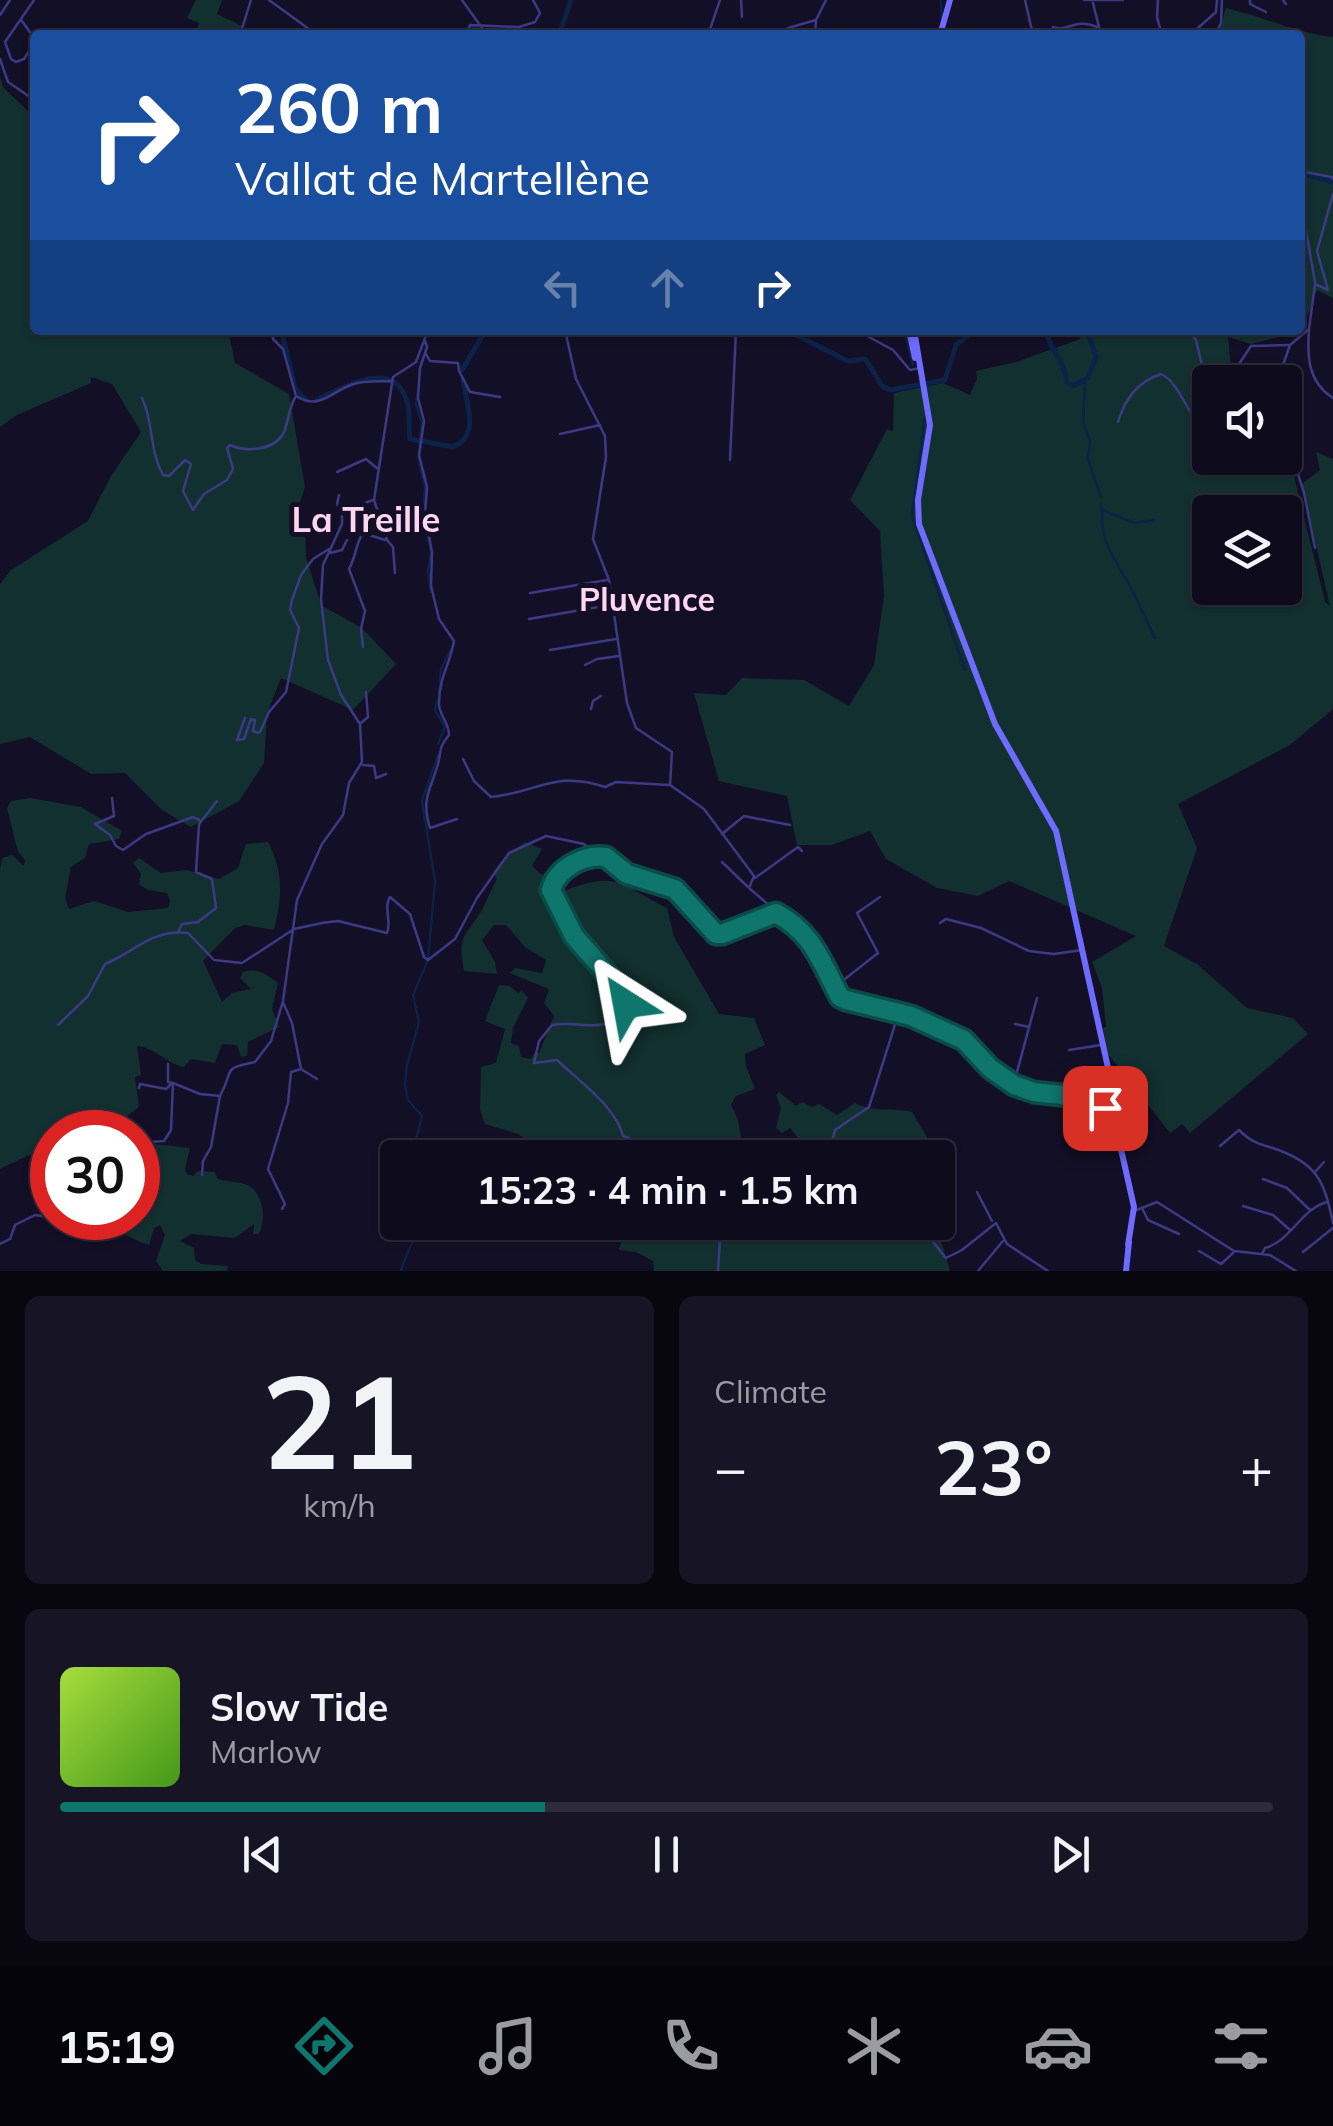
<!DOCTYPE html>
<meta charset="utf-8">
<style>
:root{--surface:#0e0b1c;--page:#171425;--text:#f1f3f6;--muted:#9b9ba3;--line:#2e2b3b;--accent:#0f766e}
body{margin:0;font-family:Mulish,sans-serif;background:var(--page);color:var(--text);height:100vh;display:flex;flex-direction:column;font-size:38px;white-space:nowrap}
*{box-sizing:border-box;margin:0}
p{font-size:32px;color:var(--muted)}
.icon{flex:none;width:55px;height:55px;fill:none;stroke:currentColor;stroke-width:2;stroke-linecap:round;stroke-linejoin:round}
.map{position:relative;height:1271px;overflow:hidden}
.details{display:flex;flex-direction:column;gap:25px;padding:25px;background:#08060f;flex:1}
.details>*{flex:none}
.top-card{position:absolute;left:30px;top:30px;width:1275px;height:305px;border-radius:10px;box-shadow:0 2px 8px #0004,0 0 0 2px var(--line);background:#1a4fa0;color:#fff;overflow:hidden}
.controls{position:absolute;left:1192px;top:365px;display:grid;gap:20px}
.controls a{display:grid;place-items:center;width:110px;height:110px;border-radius:10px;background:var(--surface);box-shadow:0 2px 8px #0004,0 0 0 2px var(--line);font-size:50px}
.speed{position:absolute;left:30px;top:1110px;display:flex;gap:20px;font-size:50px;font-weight:700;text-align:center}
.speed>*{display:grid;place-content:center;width:130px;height:130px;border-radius:50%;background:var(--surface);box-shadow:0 2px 8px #0004,0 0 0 2px var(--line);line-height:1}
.speed .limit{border:15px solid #d22;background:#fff;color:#111}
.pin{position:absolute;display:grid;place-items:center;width:85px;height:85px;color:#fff;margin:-42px;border-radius:20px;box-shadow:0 5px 15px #0006}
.me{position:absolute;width:110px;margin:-55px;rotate:326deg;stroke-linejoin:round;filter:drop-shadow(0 0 8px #0008)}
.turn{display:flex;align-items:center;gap:35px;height:210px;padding:0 40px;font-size:45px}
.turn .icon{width:130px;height:130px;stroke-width:2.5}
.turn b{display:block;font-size:70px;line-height:85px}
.lanes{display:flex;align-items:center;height:95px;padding:0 40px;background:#0003;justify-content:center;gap:50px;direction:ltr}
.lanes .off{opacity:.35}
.big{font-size:75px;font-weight:700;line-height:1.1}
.details .card{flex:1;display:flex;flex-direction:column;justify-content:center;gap:15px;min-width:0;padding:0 35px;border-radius:15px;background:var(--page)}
.details .dial{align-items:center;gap:0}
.dial b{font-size:130px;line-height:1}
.song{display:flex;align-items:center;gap:30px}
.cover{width:120px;height:120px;border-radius:15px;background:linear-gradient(135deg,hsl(80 70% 55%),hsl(100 70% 35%))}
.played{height:10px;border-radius:5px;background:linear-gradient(90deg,var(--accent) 40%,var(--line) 40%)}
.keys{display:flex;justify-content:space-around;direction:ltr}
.heat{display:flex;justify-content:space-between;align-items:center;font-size:55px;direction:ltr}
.details .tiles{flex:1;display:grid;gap:25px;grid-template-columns:1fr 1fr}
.card:last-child{grid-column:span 2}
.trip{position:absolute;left:380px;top:1140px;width:575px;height:100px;border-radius:10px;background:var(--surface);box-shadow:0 2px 8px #0004,0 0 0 2px var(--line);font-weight:700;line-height:100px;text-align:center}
.tab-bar{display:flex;height:160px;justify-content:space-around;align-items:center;background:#06040b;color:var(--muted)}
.tab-bar .icon{width:70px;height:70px}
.tab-bar .selected{color:var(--accent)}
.tab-bar b{font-size:45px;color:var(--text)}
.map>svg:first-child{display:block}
.green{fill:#12302f;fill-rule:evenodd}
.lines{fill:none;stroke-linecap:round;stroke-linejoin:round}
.stream{stroke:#0c2248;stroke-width:2.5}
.canal{stroke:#0c2248;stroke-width:5}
.street{stroke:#3d3a85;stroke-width:2.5}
.secondary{stroke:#6f6bff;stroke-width:6}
.route-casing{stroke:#0a4d48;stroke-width:25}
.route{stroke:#0f766e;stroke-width:18}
.labels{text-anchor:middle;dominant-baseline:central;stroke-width:10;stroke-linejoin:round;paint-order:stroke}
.neighbourhood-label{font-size:32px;font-weight:bold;fill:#ffd6f0;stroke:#130f26}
.quarter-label{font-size:35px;font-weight:bold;fill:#ffd6f0;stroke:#130f26}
</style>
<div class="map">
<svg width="1333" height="1271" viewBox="0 0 1333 1271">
<rect width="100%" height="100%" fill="#130f26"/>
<!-- green -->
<path class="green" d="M196 0H222L217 14 242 26 237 35H195L199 23 187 18Z
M1226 8C1261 16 1297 33 1333 37V298L1317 290 1302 331 1251 344 1228 337 1231 368 1249 382H1210V458L1289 456 1325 602 1330 606 1302 484 1320 470 1316 452 1333 459V704L1332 710 1290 745 1178 804 1197 848 1164 946 1197 964 1247 1008 1293 1018 1308 1034 1190 1133 1182 1124 1170 1133 1108 1054 1103 1029 1106 1026 1102 988 1092 962 1136 936 1009 881 978 896 937 888 886 859 870 831 832 845H797L787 796 719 781 694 693 726 695 742 678 804 680 849 706 874 665 884 596 880 531 850 500 887 429 893 431 894 393 943 383 970 395 977 379 976 371 1016 362 1080 339 1081 330H1300V35H1218ZM1210 512H1285V588H1210Z
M0 76 3 87 35 118V213L31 218 35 258V330H228L235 363 289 394 305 487 295 518 305 524 306 557 321 605 362 628 396 664 353 710 281 678 267 714 264 763 239 801 191 827 162 810 125 773 91 774 30 737 0 744V584L11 570 88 521 111 476 141 432 112 384 91 377V383L17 415 0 427Z
M30 798 81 807 122 831 119 839 89 844 85 858 71 867 65 898 69 909 94 901 128 912 168 908 170 901 167 893 148 890 139 884 141 874 133 863 139 858 161 873 186 870 219 879 238 868 246 844 268 842C284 872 282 898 274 930L245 925 235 928 203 961 222 1002 232 993 251 989 240 978 243 972C258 967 267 975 278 983L272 1009 279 1027 248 1042 247 1056 241 1057 237 1045 222 1044 215 1063 191 1059 184 1067C167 1064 156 1048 137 1046L141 1075 135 1077 139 1107 119 1122 124 1132H52V1151L27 1156 0 1169V869L2 858 12 855 24 866 25 860 18 852 7 808 11 801Z
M525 842 542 849 532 866 542 875 555 864 581 852 586 856 563 870 566 871 558 885 566 890C620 870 620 885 667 908L674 937 719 1014 754 1018 765 1045 745 1054 746 1066 755 1089 736 1096 731 1105 738 1120 744 1155 749 1157 635 1158 630 1154 626 1157H583L586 1147 581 1141 561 1157 549 1156 518 1134 485 1124 480 1110 481 1067 496 1063 505 1029 485 1021 499 985 510 986 518 993 522 991 528 998 513 1028 511 1043 519 1046 521 1057 531 1059 534 1053H539L554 1016 544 1003 549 989 510 973 515 968 542 973 546 960 525 947 506 925H494L482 940 495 962 497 974 464 971C457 935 465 937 482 910 487 900 491 889 497 879L493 872 503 859Z
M779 1092 796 1106 802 1102 812 1107 819 1104 837 1115 855 1103C872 1113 893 1107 912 1112L936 1152V1157H787L784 1152 799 1139 790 1128 782 1133 776 1128 781 1108 776 1095Z
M154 1144 190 1148 185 1169 187 1174 193 1176 198 1171 215 1172 218 1179C227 1182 243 1181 251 1187 264 1198 266 1220 259 1234H253L254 1224 235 1238 191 1234 180 1241 194 1248 195 1260 201 1264 228 1266 227 1271H163L156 1261 165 1235 160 1225 154 1228 149 1245C130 1239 125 1232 105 1229L92 1218H138V1174L144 1169 145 1156Z
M672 1222 927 1223 941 1241 950 1271H654L653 1261 636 1252 619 1250 622 1239 630 1237 641 1223H661V1235Z"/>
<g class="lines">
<!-- stream -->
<path class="stream" d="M941 0 942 19
M904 330 913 365
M1085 381 1083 422 1090 441 1088 459 1101 497
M418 389 416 404 422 425 419 445
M925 417 912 516 965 670
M418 457 425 487 423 515 431 552 428 570 431 592
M1101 504 1102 510 1135 523 1154 520
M1102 510C1101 546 1114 557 1130 586 1139 603 1146 621 1155 638
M439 693 441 669 451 649
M437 700 435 710 445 727 438 744
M416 1158 414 1147 422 1116 408 1100 405 1085 407 1065 419 1022 413 995 428 960 435 881 422 801 438 755
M401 1271C406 1253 415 1241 418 1222"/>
<!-- canal -->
<path class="canal" d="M467 35 471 27 500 35
M559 35 571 0
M1300 173 1333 182
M287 330 283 337 295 388 306 400
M786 330 848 361 865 359 883 387 891 390 945 380 956 345 975 330
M1045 330C1051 350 1064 361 1067 382L1073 386 1088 378 1096 357 1087 330
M462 370 486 330
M317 400C341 388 393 358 406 399 411 411 408 426 410 439L453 447C480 436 467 404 463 380"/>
<!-- street -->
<path class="street" d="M34 0 5 42 11 59 16 62 24 59 35 42
M269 0 317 35
M462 0 487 35
M741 0 742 17
M1025 0 1033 35
M1084 0H1123
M1158 0 1157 17 1162 35
M1250 0V4L1266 12
M1283 0 1286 4
M1093 3 1101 35
M1216 11 1217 0
M0 15 10 0
M22 21 35 39
M1053 27C1068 33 1074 17 1097 27
M240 35 251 0
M465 35 470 25 519 27 535 22 540 13 533 0
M708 35 720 0
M778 35 788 28 816 20
M815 35 816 20 826 0
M1190 35 1216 12
M1215 35 1221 23 1222 0
M0 59 8 82 30 97 32 109
M1300 171 1331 177
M1333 177V179
M1306 231 1315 282
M272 330 273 339 283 349 296 396C321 412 334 388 357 383 368 381 380 381 391 381
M565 330 576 379 605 436 606 457 593 539 609 580 627 703 636 728 672 752 670 785 704 809 754 876 749 888 814 944 834 987 846 1001 911 1016 964 1040 991 1068 1014 1085 1031 1092 1070 1096 1104 1108
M856 330 893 350 910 370 920 368
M1188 330 1196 340 1210 398
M1309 330C1307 357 1308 382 1333 398
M425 341 427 347 420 368 418 398 424 421 419 455 427 487 425 515 432 552 431 586 439 619 454 641C450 665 439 676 439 705 440 716 449 723 449 735 438 749 442 748 438 764 430 792 421 798 430 828L457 819
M426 354 430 361 458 363 459 371 470 392 500 397
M1227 382 1251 346 1288 345
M1277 382 1290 345 1309 329 1315 284 1328 290 1317 251 1333 194
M142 398C154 423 149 450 163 475L169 476 185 460 191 464 183 491 193 510 204 494 227 480 233 469 227 448 230 445C245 452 273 451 283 434 289 423 288 408 296 396
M1118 422C1125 399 1137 382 1161 374 1183 385 1187 421 1210 432
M1285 433 1304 493 1315 548
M560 434 600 425
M730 460 736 330
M337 472 366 459 378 469
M343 511 373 500
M363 531 361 521 368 518
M330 553 342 550 347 540
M395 573 393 547 387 540 374 500 393 377 416 362 428 330
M530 593 607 580
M529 619 610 605
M363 647 361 629 365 611 349 569C356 557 355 545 363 533L385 540
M550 650 616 639
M585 665 597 659 619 656
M591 709 593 701 601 696
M245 718 237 740 244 739 251 719 255 720 253 731 258 733
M361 723 368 717 366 692
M260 732 269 712 286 692 299 628 290 610 292 600 301 575 313 559 329 549
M463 759 474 781 491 797C539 792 555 770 605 787L616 782 669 785
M363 765 374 766 376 778 386 774
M112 798 114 816 95 824 110 835 116 846 123 850 146 834 193 817 199 820
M722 834 744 816 790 825
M602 856C581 856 557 869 551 890L575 936 623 992 626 1004C606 1039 585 1019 552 1025L539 1041 534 1063 557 1060C579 1081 616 1107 623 1136L665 1152 708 1158
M722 862 748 887
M755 878 798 847 802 851
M940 923 946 919 981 928 1029 951 1054 954 1082 950
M178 932 182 924 198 922 216 908 212 879 196 872 199 824 217 801
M836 986 878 953 857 913 880 897
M283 1002 292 1023 301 1069 317 1079
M1015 1024 1029 1027
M58 1025 88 996 105 964C135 952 151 929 188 933L214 960 242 963 294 929 322 923 338 921 387 933C392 921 383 907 390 897L410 914 424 957 428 960 455 939 477 898 509 853 546 836 584 844 627 874 675 889 716 934H722L774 913
M1069 1050 1101 1045
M173 1083 200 1094 220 1096C235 1068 221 1069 255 1062L271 1041 283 1001 297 900 322 844 343 815 349 783 362 762 360 724 341 695 328 660 321 599 323 565 342 524V511L337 504 339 495
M1014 1083 1037 998
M139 1088 140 1084 166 1089 171 1084
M836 1139 848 1144
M1220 1146 1239 1130C1250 1141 1258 1144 1273 1148 1317 1163 1324 1180 1333 1223
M780 1158C798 1150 815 1150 832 1141L835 1130 869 1107 898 1015
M138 1168 150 1142 164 1141 171 1130 173 1083 168 1082V1064
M1315 1172 1324 1162
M202 1175 203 1161 211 1147 220 1096
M1263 1179 1287 1188 1310 1210
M977 1192 992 1221
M1243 1206 1273 1215 1290 1230
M282 1209 285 1204 268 1169 288 1103 291 1072 301 1069
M1143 1210 1148 1220 1179 1234
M1134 1211 1157 1202 1234 1251 1270 1255 1296 1271
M917 1222 946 1258 962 1250 996 1223 1007 1244 1048 1271
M0 1244 10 1239 15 1225 35 1215 55 1218
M1199 1251 1221 1264 1233 1253
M1303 1252 1333 1228
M1262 1254 1265 1248C1291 1241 1301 1209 1327 1202
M718 1271 721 1222
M978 1271 1003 1241"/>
<!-- secondary -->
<path class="secondary" d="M940 35 950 0
M909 330 915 358
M914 330 930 425 918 500 919 524 995 724 1056 831 1114 1095
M1116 1127 1121 1102 1112 1095 1105 1099 1104 1106 1114 1118 1134 1207 1128 1245
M1126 1271 1129 1242"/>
</g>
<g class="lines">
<!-- route casing -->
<g class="route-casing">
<path id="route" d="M626 1004 623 992 574 936 551 890C557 868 584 854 606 857L627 874 675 889 716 934H722L776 913C814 934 821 962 840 997L846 1000 911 1016 964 1040 990 1068 1014 1085 1034 1092 1070 1096 1105 1108"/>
</g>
<!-- route -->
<use href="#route" class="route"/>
</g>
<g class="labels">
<!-- neighbourhood labels -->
<g class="neighbourhood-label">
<text x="647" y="599">Pluvence</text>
</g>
<!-- quarter labels -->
<g class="quarter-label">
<text x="366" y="519">La Treille</text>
</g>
</g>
</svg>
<div class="controls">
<a><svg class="icon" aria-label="sound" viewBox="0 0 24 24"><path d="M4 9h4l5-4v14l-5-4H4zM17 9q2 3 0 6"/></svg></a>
<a><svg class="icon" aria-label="layers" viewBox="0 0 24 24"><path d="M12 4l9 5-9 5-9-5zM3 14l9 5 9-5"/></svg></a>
</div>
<div class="speed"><div class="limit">30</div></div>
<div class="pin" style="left:1105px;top:1108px;background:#d93025"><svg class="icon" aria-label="arrive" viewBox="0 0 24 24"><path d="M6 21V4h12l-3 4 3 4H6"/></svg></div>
<svg class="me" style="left:626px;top:1004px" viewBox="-20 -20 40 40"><path d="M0-17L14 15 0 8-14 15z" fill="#0f766e" stroke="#fff" stroke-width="4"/></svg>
<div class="trip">15:23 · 4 min · 1.5 km</div>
<div class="top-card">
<div class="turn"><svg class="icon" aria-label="right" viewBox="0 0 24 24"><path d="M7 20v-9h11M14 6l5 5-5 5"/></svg><div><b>260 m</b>Vallat de Martellène</div></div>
<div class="lanes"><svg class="icon off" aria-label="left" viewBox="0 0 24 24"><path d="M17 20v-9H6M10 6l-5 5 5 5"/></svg><svg class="icon off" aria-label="ahead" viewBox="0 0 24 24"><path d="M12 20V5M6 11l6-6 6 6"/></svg><svg class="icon" aria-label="right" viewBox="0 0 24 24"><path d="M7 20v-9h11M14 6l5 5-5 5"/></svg></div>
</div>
</div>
<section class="details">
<div class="tiles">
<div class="card dial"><b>21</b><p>km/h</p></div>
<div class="card"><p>Climate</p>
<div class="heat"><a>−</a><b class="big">23°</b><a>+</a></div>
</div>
<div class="card">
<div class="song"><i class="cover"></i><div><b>Slow Tide</b><p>Marlow</p></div></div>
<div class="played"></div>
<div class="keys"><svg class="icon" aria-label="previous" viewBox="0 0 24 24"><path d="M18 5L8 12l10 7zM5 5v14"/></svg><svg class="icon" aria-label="pause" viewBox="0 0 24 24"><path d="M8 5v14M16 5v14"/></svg><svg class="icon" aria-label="next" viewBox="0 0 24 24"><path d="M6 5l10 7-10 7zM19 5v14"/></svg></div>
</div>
</div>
</section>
<nav class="tab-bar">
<b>15:19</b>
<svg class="icon selected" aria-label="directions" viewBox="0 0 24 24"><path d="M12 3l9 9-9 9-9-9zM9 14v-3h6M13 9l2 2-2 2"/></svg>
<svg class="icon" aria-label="music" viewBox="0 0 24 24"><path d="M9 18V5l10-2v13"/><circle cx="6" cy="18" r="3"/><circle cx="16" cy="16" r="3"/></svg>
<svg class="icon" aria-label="phone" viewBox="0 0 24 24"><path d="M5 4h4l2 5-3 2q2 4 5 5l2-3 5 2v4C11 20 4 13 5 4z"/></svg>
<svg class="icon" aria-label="climate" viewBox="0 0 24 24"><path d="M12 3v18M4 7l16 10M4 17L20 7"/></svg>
<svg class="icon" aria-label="car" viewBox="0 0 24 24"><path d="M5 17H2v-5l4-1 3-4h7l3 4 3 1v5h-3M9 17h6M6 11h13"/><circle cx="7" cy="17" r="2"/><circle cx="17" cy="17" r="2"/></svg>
<svg class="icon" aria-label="filters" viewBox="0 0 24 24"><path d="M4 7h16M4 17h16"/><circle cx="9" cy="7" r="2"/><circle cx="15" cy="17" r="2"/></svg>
</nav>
